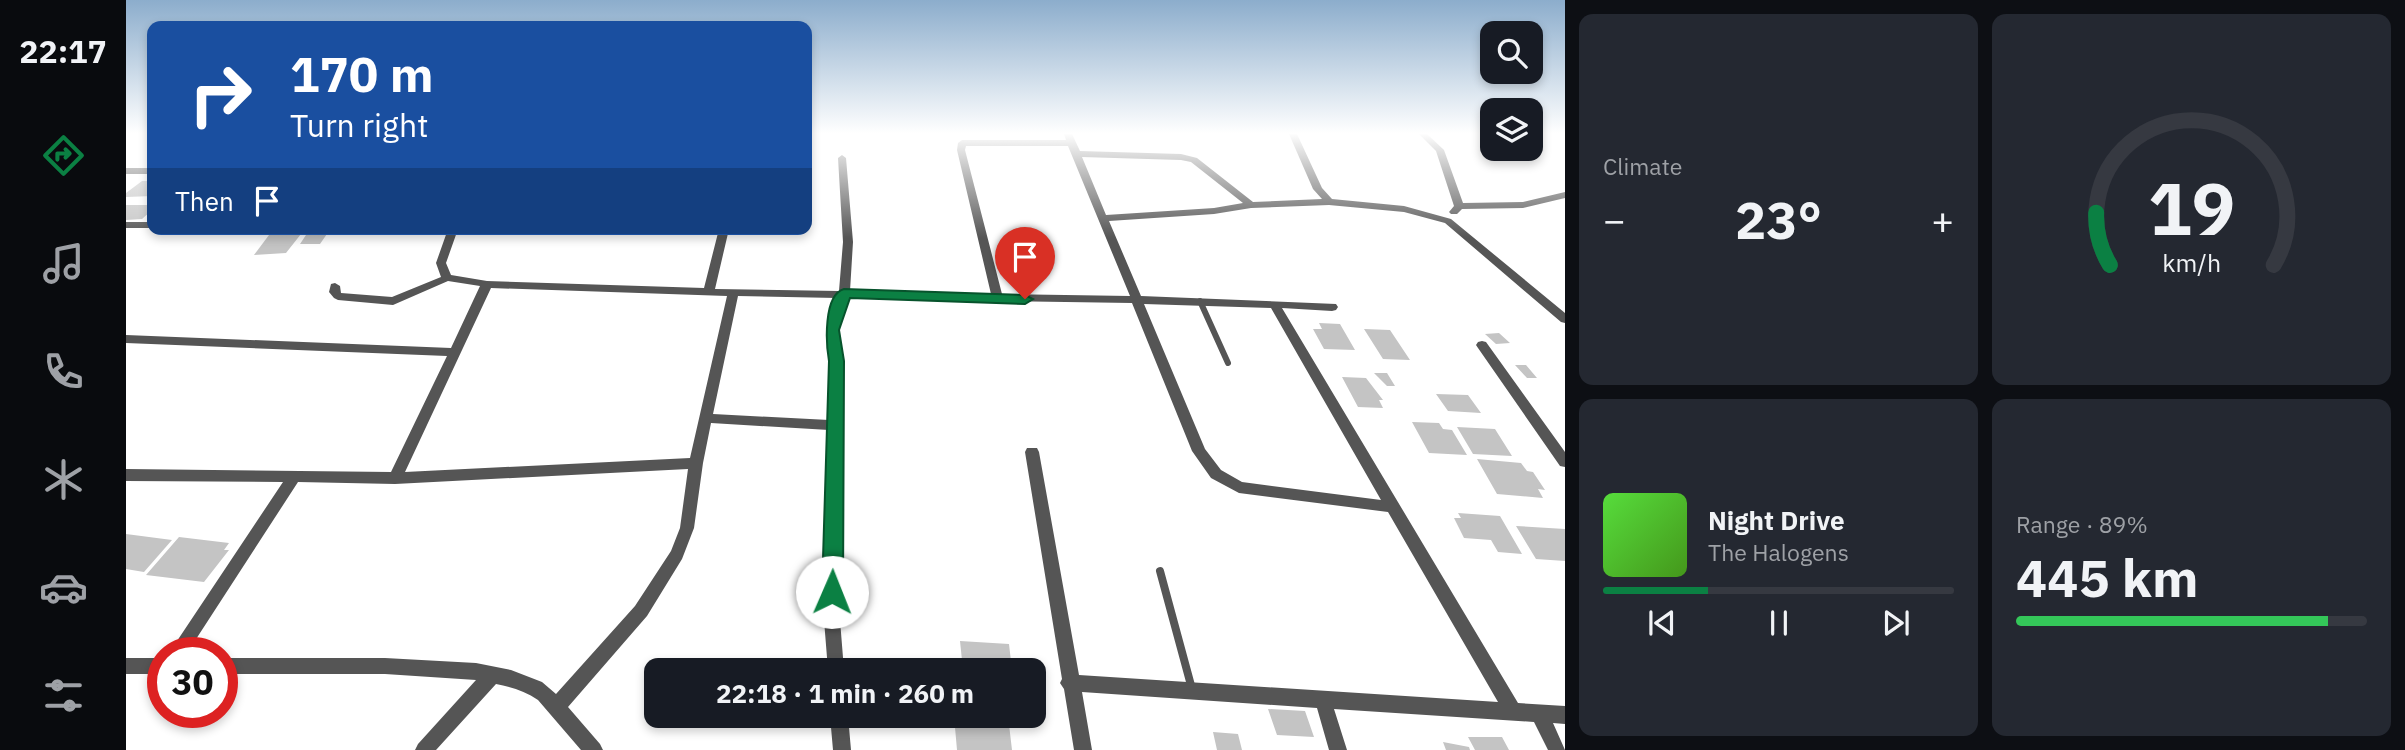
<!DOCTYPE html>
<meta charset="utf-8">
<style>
:root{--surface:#171b24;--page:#242831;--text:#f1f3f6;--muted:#9ea1a6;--line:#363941;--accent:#0b8043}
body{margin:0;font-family:"IBM Plex Sans",sans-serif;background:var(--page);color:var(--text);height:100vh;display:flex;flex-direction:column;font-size:26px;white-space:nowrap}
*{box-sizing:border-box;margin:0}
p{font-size:23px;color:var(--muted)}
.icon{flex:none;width:38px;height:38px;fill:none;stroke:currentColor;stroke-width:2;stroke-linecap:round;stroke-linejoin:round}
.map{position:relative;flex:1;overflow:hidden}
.details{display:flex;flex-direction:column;gap:14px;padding:14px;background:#0d0f14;width:840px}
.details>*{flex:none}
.top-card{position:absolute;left:21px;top:21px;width:665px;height:214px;border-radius:14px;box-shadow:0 4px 10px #0003;background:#1a4fa0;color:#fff;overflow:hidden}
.buttons{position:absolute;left:1354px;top:21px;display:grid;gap:14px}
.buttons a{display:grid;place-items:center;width:63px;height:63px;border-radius:14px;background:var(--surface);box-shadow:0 4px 10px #0003;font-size:35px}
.speed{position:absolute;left:21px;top:637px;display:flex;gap:14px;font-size:35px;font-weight:700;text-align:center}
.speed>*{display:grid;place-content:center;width:91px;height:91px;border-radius:50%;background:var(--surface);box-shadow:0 4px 10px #0003;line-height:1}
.speed .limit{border:10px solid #d22;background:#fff;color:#111}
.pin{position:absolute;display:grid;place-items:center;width:60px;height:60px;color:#fff;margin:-72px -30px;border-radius:50% 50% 50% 0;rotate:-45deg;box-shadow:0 0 7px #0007}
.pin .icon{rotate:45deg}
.me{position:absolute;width:77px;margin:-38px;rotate:1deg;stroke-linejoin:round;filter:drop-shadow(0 0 5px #0008)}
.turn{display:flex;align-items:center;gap:24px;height:147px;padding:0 28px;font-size:32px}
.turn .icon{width:91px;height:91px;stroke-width:2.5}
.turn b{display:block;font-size:49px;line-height:60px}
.then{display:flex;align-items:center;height:66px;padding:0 28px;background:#0003;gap:14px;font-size:26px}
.big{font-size:52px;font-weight:800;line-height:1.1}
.details .tile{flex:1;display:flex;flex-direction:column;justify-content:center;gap:10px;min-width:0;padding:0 24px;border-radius:14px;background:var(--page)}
.details .dial{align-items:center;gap:0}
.dial svg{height:182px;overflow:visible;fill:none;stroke:var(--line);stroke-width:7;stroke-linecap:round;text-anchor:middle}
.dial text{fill:var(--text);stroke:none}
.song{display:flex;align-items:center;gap:21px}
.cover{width:84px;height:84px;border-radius:10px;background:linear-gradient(135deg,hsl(110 70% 55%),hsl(100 70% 35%))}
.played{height:7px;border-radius:4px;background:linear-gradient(90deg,var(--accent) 30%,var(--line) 30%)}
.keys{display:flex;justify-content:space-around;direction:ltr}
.heat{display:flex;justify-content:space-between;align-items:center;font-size:38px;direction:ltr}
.charge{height:10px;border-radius:5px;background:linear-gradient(90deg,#34c759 89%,var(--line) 0)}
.details .tiles{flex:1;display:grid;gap:14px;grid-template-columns:repeat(2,1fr)}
.trip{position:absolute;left:518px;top:658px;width:402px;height:70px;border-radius:14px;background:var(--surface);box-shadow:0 4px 10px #0003;font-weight:800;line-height:70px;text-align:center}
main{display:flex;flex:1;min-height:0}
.dock{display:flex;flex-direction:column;width:126px;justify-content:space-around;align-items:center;background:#090b0e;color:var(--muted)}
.dock .icon{width:49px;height:49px}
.dock .current{color:var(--accent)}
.dock b{font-size:32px;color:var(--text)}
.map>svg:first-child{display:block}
.building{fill:#c4c4c4}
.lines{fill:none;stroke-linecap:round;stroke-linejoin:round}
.lane-far1{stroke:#555;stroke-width:6}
.lane{stroke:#555;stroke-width:8}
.street{fill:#555;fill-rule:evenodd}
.route{fill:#0b8043;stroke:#07532c;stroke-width:2}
</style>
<main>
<nav class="dock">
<b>22:17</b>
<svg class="icon current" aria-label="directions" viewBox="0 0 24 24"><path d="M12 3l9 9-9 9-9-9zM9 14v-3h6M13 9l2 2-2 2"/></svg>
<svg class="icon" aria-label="music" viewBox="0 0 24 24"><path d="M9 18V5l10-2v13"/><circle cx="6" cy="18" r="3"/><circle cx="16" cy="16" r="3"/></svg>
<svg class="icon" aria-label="phone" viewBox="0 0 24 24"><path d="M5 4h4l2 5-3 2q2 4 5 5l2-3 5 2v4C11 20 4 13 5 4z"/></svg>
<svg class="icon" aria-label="climate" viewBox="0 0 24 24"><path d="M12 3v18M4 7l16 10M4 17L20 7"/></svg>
<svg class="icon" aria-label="car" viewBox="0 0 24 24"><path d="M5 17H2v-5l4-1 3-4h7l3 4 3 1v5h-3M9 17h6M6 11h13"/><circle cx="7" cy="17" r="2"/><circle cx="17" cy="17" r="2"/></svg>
<svg class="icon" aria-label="filters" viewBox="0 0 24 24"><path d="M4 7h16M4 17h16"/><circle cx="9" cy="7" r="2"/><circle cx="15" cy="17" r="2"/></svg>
</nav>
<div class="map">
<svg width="1439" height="750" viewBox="0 0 1439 750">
<rect width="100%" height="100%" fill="#fff"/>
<!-- building -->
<path class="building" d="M16 181H26V196L0 197V193Z
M0 205H26V210L16 219 0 220Z
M203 231 194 244H174L182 232Z
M175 234 160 253 128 255 143 235Z
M1193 323 1214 324 1229 350 1198 349 1187 329H1196Z
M1238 329 1264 330 1284 360 1257 359Z
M1373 333 1384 343 1370 344 1359 334Z
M1389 365H1400L1411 378H1401Z
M1248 373H1261L1269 386H1261Z
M1216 377 1240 378 1257 400H1253L1257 408 1232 407Z
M1310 394 1342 395 1355 413 1322 411Z
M1286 422 1313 423 1317 429 1326 430 1341 455 1303 453Z
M1331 427 1369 429 1386 456 1347 454Z
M1351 459 1395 463 1401 471 1407 472 1419 490 1412 489 1417 498 1371 494Z
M1332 513 1374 516 1396 554 1372 552 1365 540 1338 538 1328 518H1335Z
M1390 526 1439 529V561L1410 559Z
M0 534 46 540 18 572 0 569Z
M53 537 103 543 98 550H103L78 582 20 575Z
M834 641 883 644 886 670H837Z
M1142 709 1179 711 1188 737 1151 735Z
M828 716H882L886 750H831Z
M1087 732 1112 734 1116 750H1091Z
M1342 737H1376L1383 750H1349Z
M1317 742 1343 747 1344 750H1320Z"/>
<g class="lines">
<!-- lane-far1 -->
<path class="lane-far1" d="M1074 301 1102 363"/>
<!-- lane -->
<path class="lane" d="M1034 571 1066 689"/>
<!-- street -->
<path class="street" d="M938 134H946L954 151 1055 154 1071 158 1127 202 1196 199 1187 189 1163 134H1171L1196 188 1206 199 1278 206 1325 219 1439 313V323L1435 322 1319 223 1278 212 1203 205 1125 208 1088 214 983 221 1015 296 1210 304 1212 307 1210 310 1206 311 1156 308 1392 703 1439 706V724L1427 723 1439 750H1422L1408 722 1208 709 1221 750H1203L1191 708 956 692 966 750H948L938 689 934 683 936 679 899 452 901 448H911L913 452 953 675 1372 702 1262 512 1113 493 1085 478 1066 451 1006 303 876 301 872 303 868 301 722 298 712 330 717 361 714 620 718 670H702L698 620 703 430 585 423 577 463 568 528 556 559 521 616 442 707 474 744 477 750H455L412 700C399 691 385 687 370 684L310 750H289L292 744 350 680 259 674H96V658H259L350 663 385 670 416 682 430 694 509 606 545 551 554 528 562 469 269 484 172 482 61 653H43L157 482 0 481V469L265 472 321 356 0 343V335L325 348 354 286 322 281 267 305 212 300 208 298 203 292 205 284 209 283 214 286 215 293 266 297 315 277 310 263 322 229H332L320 263 325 275 361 281 578 288 593 229H603L589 289 713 291 717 242 712 158 716 155 720 158 727 242 724 291 865 294 831 150 832 143 836 140H940ZM840 146H942L1004 296 876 294 839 150ZM956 157 1055 160 1065 162 1117 203 1088 208 980 215ZM365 288 601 296 564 458 279 472ZM612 296 711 298 700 330 705 361 703 420 587 414ZM1018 304 1145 308 1255 500 1116 482 1095 470 1079 449Z
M1293 134H1301L1318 150 1337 203 1397 202 1439 192V198L1397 208 1336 209 1331 214H1325L1323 212 1328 206 1310 151Z
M0 168H26V174H0Z
M0 222H26V228H0Z
M1356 341 1360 342 1439 452V467L1434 466 1352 348 1350 345 1352 342Z
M0 658H37V674H0Z
M704 716H722L725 750H707Z"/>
</g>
<!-- sky -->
<linearGradient id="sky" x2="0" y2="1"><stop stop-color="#8cadcc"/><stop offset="0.56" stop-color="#fff"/><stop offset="1" stop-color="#fff" stop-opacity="0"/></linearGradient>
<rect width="1439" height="238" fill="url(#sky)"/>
<!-- route -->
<path class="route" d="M718 289 899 295 907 299 899 304 724 298 713 330 718 361 717 592 714 598 706 601 699 598 696 592 703 361C700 344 697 295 718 289Z"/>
</svg>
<div class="buttons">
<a><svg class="icon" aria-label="search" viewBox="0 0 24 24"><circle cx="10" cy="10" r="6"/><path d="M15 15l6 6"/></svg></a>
<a><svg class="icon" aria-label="layers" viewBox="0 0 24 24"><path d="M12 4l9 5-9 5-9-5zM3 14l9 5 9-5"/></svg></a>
</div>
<div class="speed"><div class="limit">30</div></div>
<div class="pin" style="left:899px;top:299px;background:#d93025"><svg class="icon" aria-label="arrive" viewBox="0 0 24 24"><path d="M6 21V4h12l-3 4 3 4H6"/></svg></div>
<svg class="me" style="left:706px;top:592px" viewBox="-20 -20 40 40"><circle r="19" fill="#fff"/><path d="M0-13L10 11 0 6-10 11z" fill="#0b8043"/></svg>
<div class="trip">22:18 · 1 min · 260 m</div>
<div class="top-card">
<div class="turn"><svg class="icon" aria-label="right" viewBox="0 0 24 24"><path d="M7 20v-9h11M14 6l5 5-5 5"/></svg><div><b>170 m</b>Turn right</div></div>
<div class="then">Then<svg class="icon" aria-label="arrive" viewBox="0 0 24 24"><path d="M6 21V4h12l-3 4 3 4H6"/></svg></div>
</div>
</div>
<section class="details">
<div class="tiles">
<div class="tile"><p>Climate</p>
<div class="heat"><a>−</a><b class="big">23°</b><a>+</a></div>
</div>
<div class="tile dial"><svg viewBox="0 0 100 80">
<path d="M14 69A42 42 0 1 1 86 69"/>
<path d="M14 69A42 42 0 0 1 8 46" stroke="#0b8043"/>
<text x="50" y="56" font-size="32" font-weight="700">19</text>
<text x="50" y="72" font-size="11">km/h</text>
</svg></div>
<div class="tile">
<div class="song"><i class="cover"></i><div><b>Night Drive</b><p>The Halogens</p></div></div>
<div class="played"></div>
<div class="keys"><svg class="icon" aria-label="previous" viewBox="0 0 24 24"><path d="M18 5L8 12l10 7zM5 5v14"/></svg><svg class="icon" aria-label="pause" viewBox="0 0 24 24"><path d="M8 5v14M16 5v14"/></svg><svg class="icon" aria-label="next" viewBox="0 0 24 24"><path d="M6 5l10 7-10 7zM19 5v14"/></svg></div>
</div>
<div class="tile"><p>Range · 89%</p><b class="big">445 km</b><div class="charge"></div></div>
</div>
</section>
</main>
